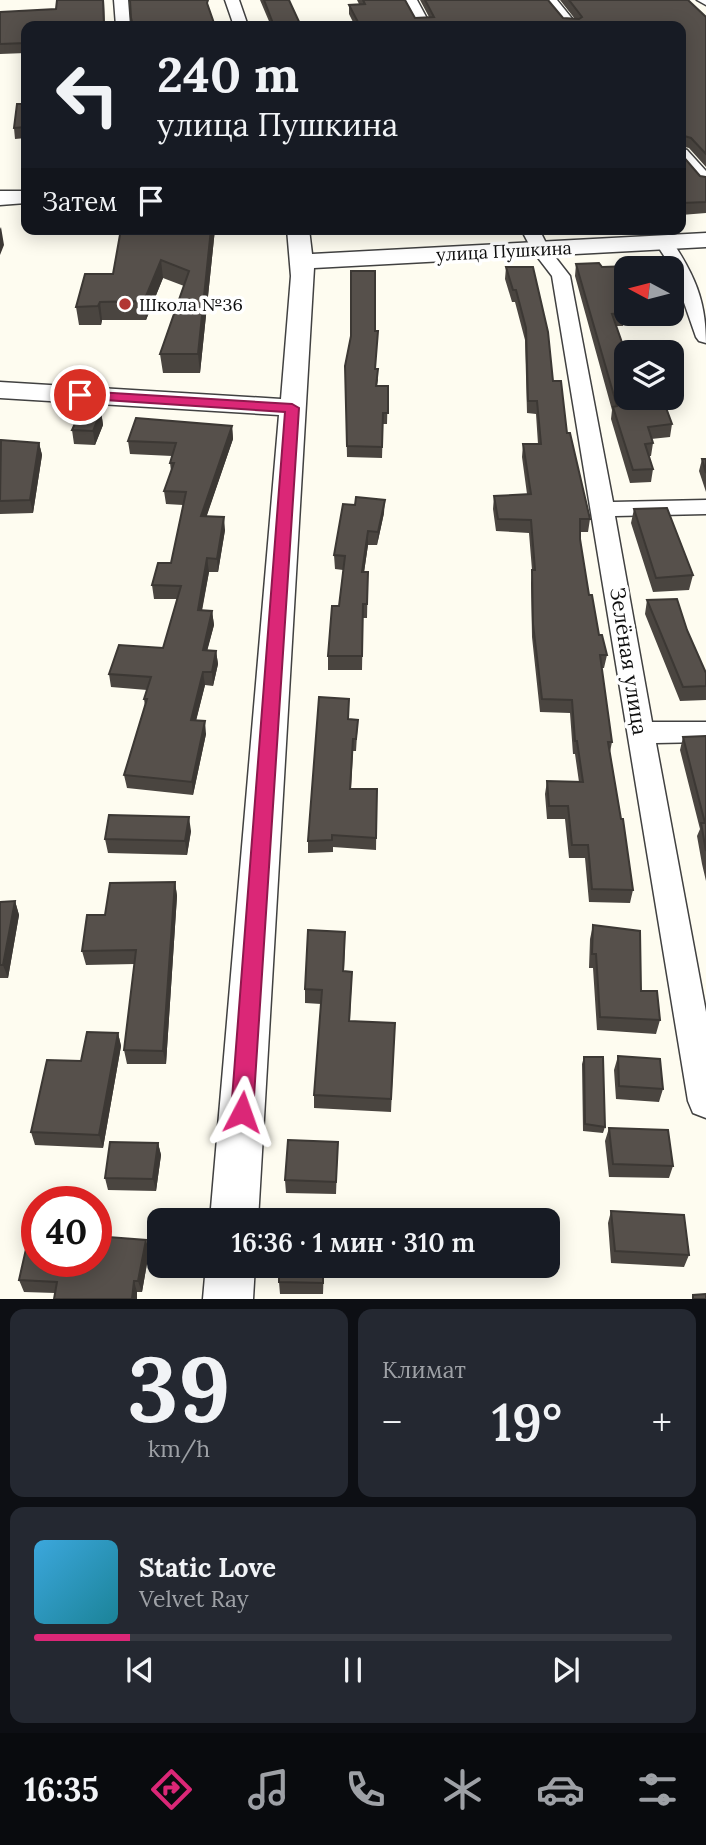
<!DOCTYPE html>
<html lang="ru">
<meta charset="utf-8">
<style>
:root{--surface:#171b24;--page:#242831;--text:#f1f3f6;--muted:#9ea1a6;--line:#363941;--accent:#db2777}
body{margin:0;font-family:Lora,serif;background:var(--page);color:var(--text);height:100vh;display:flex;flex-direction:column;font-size:26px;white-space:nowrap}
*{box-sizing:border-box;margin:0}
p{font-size:23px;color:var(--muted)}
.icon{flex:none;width:38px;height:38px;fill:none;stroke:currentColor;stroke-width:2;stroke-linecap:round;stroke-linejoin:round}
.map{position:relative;height:1299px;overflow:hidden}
.panel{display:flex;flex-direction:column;gap:10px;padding:10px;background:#0d0f14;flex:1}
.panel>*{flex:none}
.guide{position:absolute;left:21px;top:21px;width:665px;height:214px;border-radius:14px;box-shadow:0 4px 18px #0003;background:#171b24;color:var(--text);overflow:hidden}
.needle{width:46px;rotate:277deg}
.controls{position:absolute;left:614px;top:256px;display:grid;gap:14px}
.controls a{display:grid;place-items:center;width:70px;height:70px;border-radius:14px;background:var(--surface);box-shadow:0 4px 18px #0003;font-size:35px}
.speed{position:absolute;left:21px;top:1186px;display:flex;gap:14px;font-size:35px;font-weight:700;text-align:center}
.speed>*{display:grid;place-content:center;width:91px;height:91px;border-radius:50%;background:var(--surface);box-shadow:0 4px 18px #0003;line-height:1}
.speed .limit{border:10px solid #d22;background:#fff;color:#111}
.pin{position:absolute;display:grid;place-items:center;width:60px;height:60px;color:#fff;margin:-30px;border:4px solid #fff;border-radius:50%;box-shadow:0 2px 7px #0007}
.me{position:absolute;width:77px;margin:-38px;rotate:4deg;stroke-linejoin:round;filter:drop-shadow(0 0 5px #0008)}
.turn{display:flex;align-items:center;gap:24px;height:147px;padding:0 21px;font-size:32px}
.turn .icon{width:91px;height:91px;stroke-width:2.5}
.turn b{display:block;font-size:49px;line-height:60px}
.then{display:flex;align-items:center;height:66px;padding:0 21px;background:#0003;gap:14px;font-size:26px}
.big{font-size:52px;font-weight:600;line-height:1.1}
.panel .card{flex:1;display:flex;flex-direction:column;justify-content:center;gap:10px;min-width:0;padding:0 24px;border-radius:14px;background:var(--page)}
.panel .dial{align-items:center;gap:0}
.dial b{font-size:91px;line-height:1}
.song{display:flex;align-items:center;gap:21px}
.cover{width:84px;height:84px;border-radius:10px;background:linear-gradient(135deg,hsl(200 70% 55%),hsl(190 70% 35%))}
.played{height:7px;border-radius:4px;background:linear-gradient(90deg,var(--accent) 15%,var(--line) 15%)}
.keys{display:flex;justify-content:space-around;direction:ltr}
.heat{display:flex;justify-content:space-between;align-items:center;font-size:38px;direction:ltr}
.panel .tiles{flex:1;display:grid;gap:10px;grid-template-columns:1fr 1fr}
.card:last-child{grid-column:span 2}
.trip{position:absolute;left:147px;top:1208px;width:413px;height:70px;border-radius:14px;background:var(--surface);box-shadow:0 4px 18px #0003;font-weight:600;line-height:70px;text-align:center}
.menu{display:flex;height:112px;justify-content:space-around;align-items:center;background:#090b0e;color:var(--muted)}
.menu .icon{width:49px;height:49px}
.menu .on{color:var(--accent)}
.menu b{font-size:32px;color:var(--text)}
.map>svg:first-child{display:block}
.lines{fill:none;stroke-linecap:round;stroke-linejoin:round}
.minor-casing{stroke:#414141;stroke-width:3}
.tertiary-casing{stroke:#414141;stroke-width:3}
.minor{fill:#fff;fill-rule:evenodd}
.tertiary{fill:#fff;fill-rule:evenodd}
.wall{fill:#4a4540}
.shaded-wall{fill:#3c3834}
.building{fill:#56504b;stroke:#3c3834;stroke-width:2}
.route{fill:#db2777;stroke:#8e194d;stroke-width:2}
.poi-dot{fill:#b13633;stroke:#fff;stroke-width:2.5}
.labels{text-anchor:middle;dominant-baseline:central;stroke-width:7;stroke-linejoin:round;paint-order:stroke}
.far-street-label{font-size:18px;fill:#0e0e0e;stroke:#fff}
.far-poi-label{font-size:18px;fill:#0e0e0e;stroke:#fff;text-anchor:start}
.street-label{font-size:21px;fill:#0e0e0e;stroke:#fff}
</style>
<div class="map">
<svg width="706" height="1299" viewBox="0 0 706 1299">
<rect width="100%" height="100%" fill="#fefcf0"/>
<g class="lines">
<!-- minor casing -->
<g class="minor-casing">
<path id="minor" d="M114 0H128L130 26H116Z
M225 0H239L248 26H234Z
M403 0H417L431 26H417Z
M543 0H557L578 26H564Z
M697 0H706V5Z
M681 148 687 150 706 171V186L700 185 681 163Z
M521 229H539L549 249 570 276 613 502 706 500V514L615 516 652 722H706V742L656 743 706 1012V1118L693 1113 688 1101 552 276 532 250Z
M664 237 670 238C694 274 706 300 706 343L699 341 696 337 672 268 655 242Z"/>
</g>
<!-- tertiary casing -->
<g class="tertiary-casing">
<path id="tertiary" d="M0 191H26V203L0 205Z
M287 229H309L312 254 706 233V247L314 268 258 1220H210L279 415 0 398V382L281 399 291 276Z
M206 1265H255L253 1299H203Z"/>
</g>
<!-- minor -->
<use href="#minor" class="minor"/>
<!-- tertiary -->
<use href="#tertiary" class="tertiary"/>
</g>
<!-- wall -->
<path class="wall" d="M57 0H104L105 26H26V53L0 54V12L56 9Z
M260 0H289L301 26H271Z
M357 0H405L415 18 429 17 420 0H548L563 18 575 19 560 0H688L706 17V167L689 148 681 146V154L700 176 706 177V213L681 215V26H355L349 14V5L359 4Z
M26 104V138L15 139 14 128Z
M121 229H215L200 373H163L160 354 184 286 163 278 146 320H102L101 325H79L76 307 113 274Z
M576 264 602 267 626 268V303H621L624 313 623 326H616L626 397H672V370L678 390 675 402H664L672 424 670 437 651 439 653 443 651 456H649L653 469 651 482 630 483 611 419 612 410 575 276Z
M506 267H533L553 381 590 519 588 532H580V539L589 595 599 635 607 655 604 668H602L612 742 610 752 633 890 630 903 589 902 585 858H569L565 819H547L545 794 547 781 579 782 575 754H573L570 713 540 712 532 637 531 583 532 570 529 533 496 531 493 509 494 496 527 494 522 457 523 444H538L536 414 527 413 525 340 515 302H512L505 279Z
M375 331 376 369 378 380 377 386H388L387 424H383L382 458 347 457 345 366Z
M101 411 103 425 95 445 74 444 72 430Z
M232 426 233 439 206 517 225 530 218 572H209L202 611H212L214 625 207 650 216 651 218 664 213 686 205 685 196 720 206 734 193 795 127 788 124 775 145 706 144 699 147 690 111 687 109 674 163 648 177 599H154L152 585 171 563 183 505 166 504 164 491 171 471 170 463 172 456 130 454 128 441Z
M0 442 39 443 42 455 33 513 0 514Z
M702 459H706V492L699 471Z
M634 509 693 575 689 590 653 592 631 523Z
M384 513 377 545H368L364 572H368L367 618H363L362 670H328V656L339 606 343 570 335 569 334 555Z
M647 600 687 630 706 673V700L680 701 645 614Z
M349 711V719L358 720 356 751H353L351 789H377L376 850 333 847V852L308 853V841Z
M706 736V881L702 864 697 836 700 829 680 750 683 737Z
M191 831 187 855 108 853 105 839Z
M175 882 177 896 166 1064H127L124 1050 135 964 86 965 82 951 105 915Z
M15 901 19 915 8 978H0V902Z
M593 925 641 991 660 1020 656 1034 597 1030 593 968H589L590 939Z
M345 945 344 971 352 972 350 1021 395 1023 391 1112 314 1108V1095L321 1004 305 1003V989Z
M118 1033 121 1046 103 1148 35 1145 31 1132 81 1061Z
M618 1056 663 1089 659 1102 616 1099 614 1070Z
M584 1057 605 1127 603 1133 583 1131 582 1064Z
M609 1128 673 1166 669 1178 609 1177 605 1141Z
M338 1142 336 1194 286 1193 285 1180Z
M158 1143 161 1155 156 1191 108 1190 105 1178Z
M611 1211 689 1255 684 1267 611 1263 608 1223Z
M146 1240 149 1252 142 1292H137V1299H54L55 1293 24 1292 19 1280Z
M279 1265H324L323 1294H280L279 1282Z"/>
<!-- shaded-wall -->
<path class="shaded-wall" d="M1 227 4 245 0 255V229Z
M211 229H215L200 373 198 354Z
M161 260 163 278 146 320 144 301Z
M100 302 102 320 101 325 98 306Z
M101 411 103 425 95 445 93 431Z
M232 426 233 439 202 530 201 516Z
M39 443 42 455 33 513 30 500Z
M385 500 384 513 377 545 378 532Z
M224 517 225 530 218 572 217 559Z
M368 531V545L362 586V572Z
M207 558 209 572 199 624 198 610Z
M212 611 214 625 204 663 203 650Z
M216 651 218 664 213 686 212 672Z
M203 672 205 685 193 733 191 720Z
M205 721 206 734 193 795 192 782Z
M189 817 191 831 187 855 185 841Z
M175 882 177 896 166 1064 163 1051Z
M15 901 19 915 8 978 3 965Z
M118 1033 121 1046 103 1148 99 1135Z
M158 1143 161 1155 156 1191 153 1179Z
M146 1240 149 1252 142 1292 138 1281Z
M134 1281 137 1292V1299H132Z"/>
<!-- building -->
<path class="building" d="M57 0H103L104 26H26V43L0 44V12L56 9Z
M130 0H208L207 3 215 26H133L131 18Z
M264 0H289L301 26H274Z
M363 0H405L415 18 434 17 425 0H548L563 18 579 19 582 17 569 0H688L706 17V154L691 138 681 135V154L700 176 706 177V202L682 203 681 202V26H360L349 5 365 4Z
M17 104H26V127L14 128Z
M121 229H211L198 354H160L189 271 161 260 144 301 100 302 98 306 76 307 85 274H113Z
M599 263 602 267 660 265V268H626V291H617L624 313 612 314 626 354V397H662L672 424 648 427 653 443 645 444 653 469 633 470 613 407 617 406 576 264Z
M506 267H533L548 332 553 381H561L567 433H570L590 519H580V539L589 595H592L599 635H602L607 655H600L612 742H608L621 819H623L633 890 592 889 588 845H572L568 806H549L547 781 583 782 577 741H575L572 700 542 699 533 624 532 570H535L531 520 498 519 494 496 531 494 523 444H541L537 401H528L526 328 516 290H513Z
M351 271H375V331H378L375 369H378L376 386H388V413H383L382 447 347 446 345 366 351 336Z
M672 370 678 390H672Z
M81 410 101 411 93 431 72 430Z
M136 418 232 426 201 516 224 517 217 559 207 558 198 610 212 611 203 650 216 651 212 672H203L191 720 205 721 192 782 124 775 147 699H144L151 677 109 674 119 645 163 648 181 586 152 585 158 563H171L186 492 164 491 174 463H170L176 443 128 441Z
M1 440 39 443 30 500 0 501Z
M702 459H706V473Z
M356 497 385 500 378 532 368 531 362 572H368L367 604H363L362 656H328L332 606H339L345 556 334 555 343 504 355 505Z
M667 508 693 575 656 578 634 509Z
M677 599 687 630 706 673V686L683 687 647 600Z
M319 697 349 699 348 719 358 720 356 739H353L350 789H377L376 838 332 835V840L308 841Z
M706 736V851L701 823H705L683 737Z
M109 815 189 817 185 841 105 839Z
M175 882 163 1051 124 1050 136 950 82 951 87 915H105L110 883Z
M15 901 3 965H0V902Z
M593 925 640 931 641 991H657L660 1020 600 1017 596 954H592Z
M308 930 345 932 343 971 352 972 349 1021 395 1023 391 1099 314 1095 322 990 305 989Z
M87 1032 118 1033 99 1135 31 1132 47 1060 81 1061Z
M618 1056 660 1059 663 1089 619 1086Z
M584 1057H603L605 1127 585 1124Z
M609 1128 668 1130 673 1166 613 1164Z
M288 1140 338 1142 336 1182 285 1180Z
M110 1142 158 1143 153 1179 105 1178Z
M611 1211 684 1215 689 1255 615 1251Z
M30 1231 37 1232V1262H96V1236L146 1240 138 1281H134L132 1299H54L57 1282 19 1280Z
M279 1265H323V1283L279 1282Z
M706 1294V1299H693V1295Z"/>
<!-- route -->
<path class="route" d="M80 391 292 404 299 408 253 1112 249 1119 242 1122 234 1119 231 1112 285 412 75 398V392Z"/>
<!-- markers -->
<circle class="poi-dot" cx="125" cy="304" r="7"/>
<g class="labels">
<!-- far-street labels -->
<g class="far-street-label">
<text transform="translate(504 251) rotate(-3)">улица Пушкина</text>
</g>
<!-- far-poi labels -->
<g class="far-poi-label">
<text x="139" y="304">Школа №36</text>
</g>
<!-- street labels -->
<g class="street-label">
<text transform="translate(629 661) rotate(81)">Зелёная улица</text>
</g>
</g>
</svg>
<div class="controls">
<a><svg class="needle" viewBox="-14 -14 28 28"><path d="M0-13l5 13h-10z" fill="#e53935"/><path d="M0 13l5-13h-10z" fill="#9ea1a6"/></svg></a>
<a><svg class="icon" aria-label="layers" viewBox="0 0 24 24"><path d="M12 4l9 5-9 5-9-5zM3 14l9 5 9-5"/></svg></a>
</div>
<div class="speed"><div class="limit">40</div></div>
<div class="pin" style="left:80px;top:395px;background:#d93025"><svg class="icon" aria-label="arrive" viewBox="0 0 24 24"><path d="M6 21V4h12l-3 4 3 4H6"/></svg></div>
<svg class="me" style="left:242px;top:1112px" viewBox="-20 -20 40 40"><path d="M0-17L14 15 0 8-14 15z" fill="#db2777" stroke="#fff" stroke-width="4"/></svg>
<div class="trip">16:36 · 1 мин · 310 m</div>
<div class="guide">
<div class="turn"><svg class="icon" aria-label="left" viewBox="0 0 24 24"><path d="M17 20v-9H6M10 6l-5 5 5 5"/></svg><div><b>240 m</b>улица Пушкина</div></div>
<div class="then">Затем<svg class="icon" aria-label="arrive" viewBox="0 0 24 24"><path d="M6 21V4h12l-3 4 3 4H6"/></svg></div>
</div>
</div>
<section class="panel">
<div class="tiles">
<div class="card dial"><b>39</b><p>km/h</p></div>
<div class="card"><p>Климат</p>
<div class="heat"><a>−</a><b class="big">19°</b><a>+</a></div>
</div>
<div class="card">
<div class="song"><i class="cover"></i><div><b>Static Love</b><p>Velvet Ray</p></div></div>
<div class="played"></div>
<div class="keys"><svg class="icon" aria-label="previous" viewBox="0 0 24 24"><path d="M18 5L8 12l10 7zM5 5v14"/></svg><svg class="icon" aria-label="pause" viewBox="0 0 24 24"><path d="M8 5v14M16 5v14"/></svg><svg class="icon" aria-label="next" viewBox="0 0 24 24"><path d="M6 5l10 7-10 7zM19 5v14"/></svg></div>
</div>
</div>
</section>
<nav class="menu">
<b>16:35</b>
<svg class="icon on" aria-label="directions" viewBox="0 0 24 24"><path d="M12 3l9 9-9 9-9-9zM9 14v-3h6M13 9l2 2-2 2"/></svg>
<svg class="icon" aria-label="music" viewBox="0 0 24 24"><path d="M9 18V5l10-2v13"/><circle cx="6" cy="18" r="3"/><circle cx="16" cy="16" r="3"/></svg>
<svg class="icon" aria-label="phone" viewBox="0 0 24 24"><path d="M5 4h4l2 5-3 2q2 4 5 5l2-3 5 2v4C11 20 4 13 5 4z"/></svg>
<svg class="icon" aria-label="climate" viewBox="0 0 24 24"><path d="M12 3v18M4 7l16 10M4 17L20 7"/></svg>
<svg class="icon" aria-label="car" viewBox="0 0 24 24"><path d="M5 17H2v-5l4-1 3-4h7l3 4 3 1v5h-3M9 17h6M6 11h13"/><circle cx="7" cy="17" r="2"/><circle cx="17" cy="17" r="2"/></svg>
<svg class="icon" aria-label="filters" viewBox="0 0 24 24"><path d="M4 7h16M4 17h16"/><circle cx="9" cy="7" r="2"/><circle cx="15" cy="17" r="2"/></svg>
</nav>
